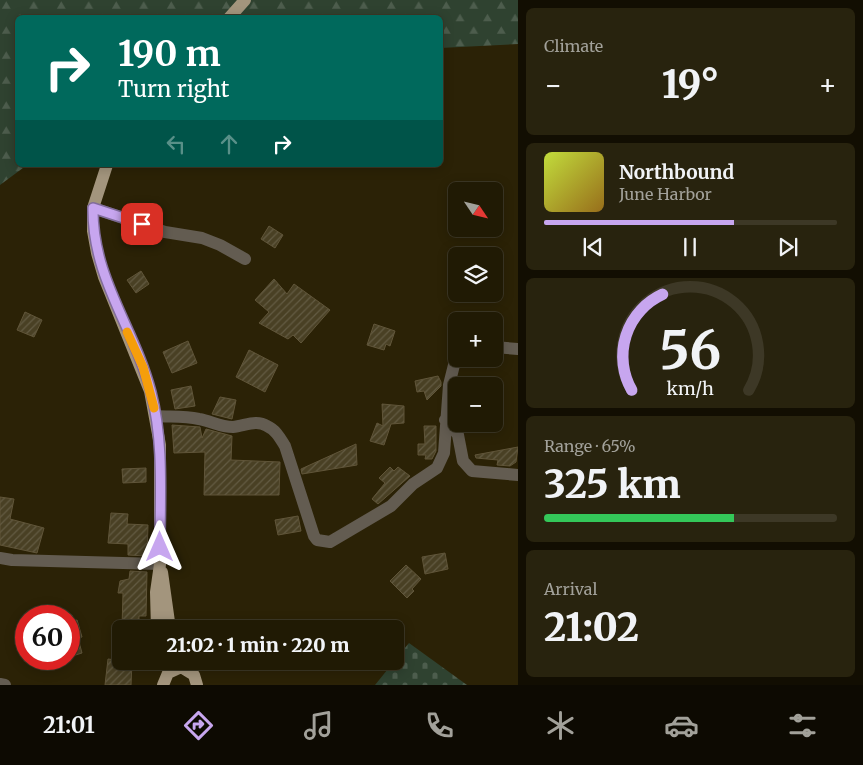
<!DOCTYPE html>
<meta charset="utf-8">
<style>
:root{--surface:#201a04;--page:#28230e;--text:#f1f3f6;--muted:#a2a19a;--line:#3d3826;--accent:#c7a6ef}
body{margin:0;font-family:Merriweather,serif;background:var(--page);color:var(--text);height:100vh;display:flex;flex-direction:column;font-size:19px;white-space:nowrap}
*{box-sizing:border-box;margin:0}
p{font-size:16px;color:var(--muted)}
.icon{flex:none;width:28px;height:28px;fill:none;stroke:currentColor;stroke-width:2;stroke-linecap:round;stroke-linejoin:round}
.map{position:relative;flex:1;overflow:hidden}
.panel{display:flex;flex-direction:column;gap:8px;padding:8px;background:#120e02;width:345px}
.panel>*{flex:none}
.banner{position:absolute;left:15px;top:15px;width:428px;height:152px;border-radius:8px;box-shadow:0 2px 12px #0003,0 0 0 1px var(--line);background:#00695c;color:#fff;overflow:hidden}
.needle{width:32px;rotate:125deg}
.controls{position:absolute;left:448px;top:182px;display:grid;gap:10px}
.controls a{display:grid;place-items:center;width:55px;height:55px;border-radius:8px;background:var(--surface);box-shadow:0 2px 12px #0003,0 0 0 1px var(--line);font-size:25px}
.speed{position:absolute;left:15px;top:605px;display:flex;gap:10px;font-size:25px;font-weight:700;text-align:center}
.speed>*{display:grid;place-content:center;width:65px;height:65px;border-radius:50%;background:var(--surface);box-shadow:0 2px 12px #0003,0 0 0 1px var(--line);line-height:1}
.speed .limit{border:8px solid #d22;background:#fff;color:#111}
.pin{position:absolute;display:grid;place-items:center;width:42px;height:42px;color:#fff;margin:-21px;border-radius:10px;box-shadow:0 2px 8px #0006}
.me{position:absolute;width:55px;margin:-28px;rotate:0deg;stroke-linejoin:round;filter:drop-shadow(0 0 4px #0008)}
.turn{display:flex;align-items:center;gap:18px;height:105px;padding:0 20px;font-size:22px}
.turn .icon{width:65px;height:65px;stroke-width:2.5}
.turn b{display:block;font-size:35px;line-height:42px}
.lanes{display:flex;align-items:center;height:48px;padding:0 20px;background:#0003;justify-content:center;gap:25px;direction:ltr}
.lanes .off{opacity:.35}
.big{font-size:38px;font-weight:800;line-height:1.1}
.panel .widget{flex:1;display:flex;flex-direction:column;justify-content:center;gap:8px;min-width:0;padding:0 18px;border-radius:8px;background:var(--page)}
.panel .dial{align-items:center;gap:0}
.dial svg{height:130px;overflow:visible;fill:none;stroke:var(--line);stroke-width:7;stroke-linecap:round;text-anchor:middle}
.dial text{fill:var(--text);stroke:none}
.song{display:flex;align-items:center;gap:15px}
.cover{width:60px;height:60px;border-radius:8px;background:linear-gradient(135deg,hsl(70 70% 55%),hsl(40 70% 35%))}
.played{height:5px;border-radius:2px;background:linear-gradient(90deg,var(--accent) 65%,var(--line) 65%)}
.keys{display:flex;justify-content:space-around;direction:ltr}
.heat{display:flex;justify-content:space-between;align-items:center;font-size:28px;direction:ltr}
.charge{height:8px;border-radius:4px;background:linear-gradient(90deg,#34c759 65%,var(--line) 0)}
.trip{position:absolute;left:112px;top:620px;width:292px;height:50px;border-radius:8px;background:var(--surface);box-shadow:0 2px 12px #0003,0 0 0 1px var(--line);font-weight:800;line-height:50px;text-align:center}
.tab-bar{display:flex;height:80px;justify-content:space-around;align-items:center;background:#0d0a02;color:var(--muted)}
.tab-bar .icon{width:35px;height:35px}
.tab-bar .on{color:var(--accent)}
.tab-bar b{font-size:22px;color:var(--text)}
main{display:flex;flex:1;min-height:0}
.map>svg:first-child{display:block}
.forest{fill:url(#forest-firs)}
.cemetery{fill:url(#cemetery-stones)}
.building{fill:url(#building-hatch);stroke:#605539}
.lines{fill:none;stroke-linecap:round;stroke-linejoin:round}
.street{stroke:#635c51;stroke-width:12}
.primary{stroke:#a3957d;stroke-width:12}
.route-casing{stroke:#816c9b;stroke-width:12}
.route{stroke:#c7a6ef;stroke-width:9}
.slow{stroke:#f59e0b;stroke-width:9}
</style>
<main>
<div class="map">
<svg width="518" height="685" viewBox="0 0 518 685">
<defs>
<pattern id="forest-firs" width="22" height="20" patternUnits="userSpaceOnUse" patternTransform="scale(1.25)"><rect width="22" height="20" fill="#2f4230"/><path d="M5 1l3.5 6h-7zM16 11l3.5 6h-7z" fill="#4d5d4d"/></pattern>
<pattern id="cemetery-stones" width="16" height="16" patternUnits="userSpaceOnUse" patternTransform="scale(1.25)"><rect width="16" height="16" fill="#2f4230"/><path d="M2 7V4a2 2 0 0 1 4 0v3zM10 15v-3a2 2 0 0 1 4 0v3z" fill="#4d5d4d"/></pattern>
<pattern id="building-hatch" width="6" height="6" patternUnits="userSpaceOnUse" patternTransform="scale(1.25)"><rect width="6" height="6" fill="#494024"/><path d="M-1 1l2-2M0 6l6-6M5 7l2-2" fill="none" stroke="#635b43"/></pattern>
</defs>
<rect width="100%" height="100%" fill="#2b2206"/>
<!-- forest -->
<path class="forest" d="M0 0H518V44L440 48V18H18V165H27L0 185Z"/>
<!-- cemetery -->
<path class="cemetery" d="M409 643 467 685H375Z"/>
<!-- building -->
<path class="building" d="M269 226 283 235 275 248 261 239Z
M141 271 149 284 136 293 127 280Z
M274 279 287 294 294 284 330 310 301 343 293 335 288 339 259 323 269 312 255 300Z
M25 312 42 320 34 337 17 330Z
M374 324 395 331 390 346 386 344 384 350 367 345Z
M188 341 197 363 172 373 163 352Z
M249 350 278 365 265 392 236 377Z
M438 376 441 382V386L427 400 424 391 417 392 415 381Z
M191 386 195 406 175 409 171 390Z
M220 397 236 400 232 419 212 414Z
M382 404 404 406V423L391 424 384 445 370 441 377 423 383 426Z
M172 425 200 427 202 438 206 429 232 436 231 460 280 462 279 495H204L205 452 174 453Z
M424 426H436V451L432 459H425L426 455H418V444H425Z
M356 444 357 465 302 474 301 469Z
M518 447 516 462 510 466 497 465 498 460 476 458 475 455Z
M390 467 394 471 398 467 410 476 378 504 372 499 385 483 379 478Z
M146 468V482L123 483 122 469Z
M0 497 14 499 10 519 44 528 37 553 0 545Z
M111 513 128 514 127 524 148 525 147 556 128 555V544L108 543Z
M298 516 301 531 278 535 275 520Z
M445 553 448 569 425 574 422 557Z
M406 565 421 579 412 589 414 591 407 598 390 581Z
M130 571 147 572 146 616H139V628H122L123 593H118L120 581 129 579Z
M69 615H72L73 621 77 620 82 637 78 638 82 653 69 657Z
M108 659 132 662 131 685H105Z"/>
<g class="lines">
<!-- street -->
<path class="street" d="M93 208 165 232 202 238 220 245 245 259
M494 347 518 349
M156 416C171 417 184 416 199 419 211 421 220 427 233 427 245 426 256 419 267 426 276 430 280 438 285 446L314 536 317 540 330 542 391 506 413 484 437 468 444 453 449 385 456 357
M445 420 450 422 458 435 463 461 472 471 518 475
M0 558 12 560 160 564
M0 684 5 685"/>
<!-- primary -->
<path class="primary" d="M229 18 245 0
M107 165 93 208V231L97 253 104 277 150 391 160 445V564L156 592 157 629
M162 572 170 629
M163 685 168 673 181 667 194 675 197 685"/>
</g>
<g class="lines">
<!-- route casing -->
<g class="route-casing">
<path id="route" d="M142 224 93 208C92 278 134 327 151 392 164 442 160 495 160 547"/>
</g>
<!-- route -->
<use href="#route" class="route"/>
<!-- slow -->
<path class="slow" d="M127 332 143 367 154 408"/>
</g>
</svg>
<div class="controls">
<a><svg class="needle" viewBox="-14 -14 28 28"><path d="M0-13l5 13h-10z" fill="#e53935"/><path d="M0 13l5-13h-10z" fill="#a2a19a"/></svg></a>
<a><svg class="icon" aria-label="layers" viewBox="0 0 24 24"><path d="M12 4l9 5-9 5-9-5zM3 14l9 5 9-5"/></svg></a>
<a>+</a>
<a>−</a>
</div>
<div class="speed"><div class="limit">60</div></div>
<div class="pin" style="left:142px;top:224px;background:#d93025"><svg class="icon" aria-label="arrive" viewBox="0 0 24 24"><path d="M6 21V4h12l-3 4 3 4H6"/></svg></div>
<svg class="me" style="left:160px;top:547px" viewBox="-20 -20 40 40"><path d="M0-17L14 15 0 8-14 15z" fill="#c7a6ef" stroke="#fff" stroke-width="4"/></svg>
<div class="trip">21:02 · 1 min · 220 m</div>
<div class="banner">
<div class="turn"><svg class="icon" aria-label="right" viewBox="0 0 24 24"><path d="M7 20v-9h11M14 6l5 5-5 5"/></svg><div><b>190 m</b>Turn right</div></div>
<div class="lanes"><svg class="icon off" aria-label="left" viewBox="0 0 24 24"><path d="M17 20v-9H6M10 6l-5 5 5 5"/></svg><svg class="icon off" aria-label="ahead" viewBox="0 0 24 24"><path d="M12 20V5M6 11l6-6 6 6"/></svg><svg class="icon" aria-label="right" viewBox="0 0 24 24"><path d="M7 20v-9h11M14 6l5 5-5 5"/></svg></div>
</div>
</div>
<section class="panel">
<div class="widget"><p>Climate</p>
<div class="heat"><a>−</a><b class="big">19°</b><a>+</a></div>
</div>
<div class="widget">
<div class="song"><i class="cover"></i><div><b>Northbound</b><p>June Harbor</p></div></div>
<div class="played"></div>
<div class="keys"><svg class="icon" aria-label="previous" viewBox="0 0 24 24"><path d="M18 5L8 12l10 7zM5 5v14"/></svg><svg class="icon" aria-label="pause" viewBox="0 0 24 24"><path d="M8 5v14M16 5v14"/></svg><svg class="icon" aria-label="next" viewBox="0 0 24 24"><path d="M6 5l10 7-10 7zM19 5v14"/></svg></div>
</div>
<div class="widget dial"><svg viewBox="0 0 100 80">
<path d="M14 69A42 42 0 1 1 86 69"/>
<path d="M14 69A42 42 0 0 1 33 10" stroke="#c7a6ef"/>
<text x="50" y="56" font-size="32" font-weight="700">56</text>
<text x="50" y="72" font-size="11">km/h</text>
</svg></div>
<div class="widget"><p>Range · 65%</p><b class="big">325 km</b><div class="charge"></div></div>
<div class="widget"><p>Arrival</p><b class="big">21:02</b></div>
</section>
</main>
<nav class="tab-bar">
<b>21:01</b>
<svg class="icon on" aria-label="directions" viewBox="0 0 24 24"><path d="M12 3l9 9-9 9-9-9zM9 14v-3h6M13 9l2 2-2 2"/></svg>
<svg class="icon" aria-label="music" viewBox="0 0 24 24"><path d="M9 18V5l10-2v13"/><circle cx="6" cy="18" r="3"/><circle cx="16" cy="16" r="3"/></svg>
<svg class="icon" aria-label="phone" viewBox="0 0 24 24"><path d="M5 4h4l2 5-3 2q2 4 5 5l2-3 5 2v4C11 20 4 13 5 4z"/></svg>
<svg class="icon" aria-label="climate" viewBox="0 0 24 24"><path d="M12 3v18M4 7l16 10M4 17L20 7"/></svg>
<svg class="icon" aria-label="car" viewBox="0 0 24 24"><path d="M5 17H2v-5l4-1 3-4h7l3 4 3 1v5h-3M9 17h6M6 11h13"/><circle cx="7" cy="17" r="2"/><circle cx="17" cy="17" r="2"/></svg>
<svg class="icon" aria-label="filters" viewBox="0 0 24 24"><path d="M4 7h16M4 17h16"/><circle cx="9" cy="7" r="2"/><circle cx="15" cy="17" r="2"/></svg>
</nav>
